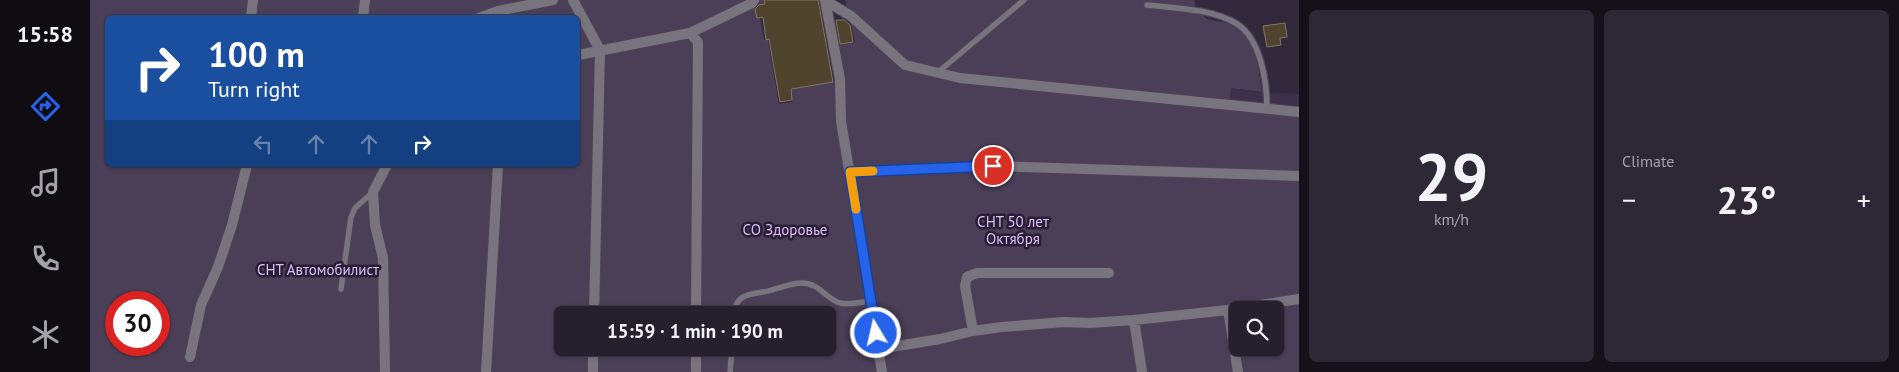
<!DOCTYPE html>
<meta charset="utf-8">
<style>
:root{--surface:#261f2d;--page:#2e2735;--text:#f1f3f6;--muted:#a4a2aa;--line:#423d49;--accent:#2563eb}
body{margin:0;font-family:"PT Sans",sans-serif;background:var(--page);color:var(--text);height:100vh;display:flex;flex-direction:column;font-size:19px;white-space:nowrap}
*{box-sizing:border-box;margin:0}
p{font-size:16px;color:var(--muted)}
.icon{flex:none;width:28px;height:28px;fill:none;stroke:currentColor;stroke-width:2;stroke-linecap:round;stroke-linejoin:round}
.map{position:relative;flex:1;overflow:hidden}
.sheet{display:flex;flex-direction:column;gap:10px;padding:10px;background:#151119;width:600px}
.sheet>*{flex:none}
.guide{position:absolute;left:15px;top:15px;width:475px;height:152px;border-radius:8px;box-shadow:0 1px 4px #0004,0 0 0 1px var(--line);background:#1a4fa0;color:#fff;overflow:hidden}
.tools{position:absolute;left:1139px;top:301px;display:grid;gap:10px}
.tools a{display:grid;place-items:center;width:55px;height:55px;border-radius:8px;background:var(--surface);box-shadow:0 1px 4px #0004,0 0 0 1px var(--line);font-size:25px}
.speed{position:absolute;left:15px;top:291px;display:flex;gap:10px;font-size:25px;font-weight:700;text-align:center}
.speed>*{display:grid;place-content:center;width:65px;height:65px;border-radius:50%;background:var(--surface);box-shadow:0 1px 4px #0004,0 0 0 1px var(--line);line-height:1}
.speed .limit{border:8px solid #d22;background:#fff;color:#111}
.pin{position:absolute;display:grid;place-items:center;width:42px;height:42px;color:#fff;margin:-21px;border:2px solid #fff;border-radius:50%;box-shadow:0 1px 5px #0007}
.me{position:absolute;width:55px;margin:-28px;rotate:351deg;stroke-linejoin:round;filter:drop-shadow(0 0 4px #0008)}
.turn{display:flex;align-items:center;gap:18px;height:105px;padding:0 20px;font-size:22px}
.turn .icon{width:65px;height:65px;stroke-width:2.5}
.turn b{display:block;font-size:35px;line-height:42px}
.lanes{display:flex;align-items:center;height:48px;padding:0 20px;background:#0003;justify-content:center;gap:25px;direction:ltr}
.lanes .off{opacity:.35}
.big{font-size:38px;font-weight:700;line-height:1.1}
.sheet .widget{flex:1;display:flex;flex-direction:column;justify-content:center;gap:8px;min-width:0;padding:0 18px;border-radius:8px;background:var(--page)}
.sheet .dial{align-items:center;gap:0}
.dial b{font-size:65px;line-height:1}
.heat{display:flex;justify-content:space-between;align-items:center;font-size:28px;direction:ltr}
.sheet .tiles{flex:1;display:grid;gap:10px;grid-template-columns:repeat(2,1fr)}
.trip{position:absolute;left:464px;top:306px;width:282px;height:50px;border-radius:8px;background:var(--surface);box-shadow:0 1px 4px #0004,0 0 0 1px var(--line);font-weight:700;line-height:50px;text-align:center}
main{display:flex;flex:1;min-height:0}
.tabs{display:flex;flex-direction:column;width:90px;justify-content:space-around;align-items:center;background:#0f0c12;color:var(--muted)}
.tabs .icon{width:35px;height:35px}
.tabs .on{color:var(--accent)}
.tabs b{font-size:22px;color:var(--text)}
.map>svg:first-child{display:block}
.built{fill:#3c304a}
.green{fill:#4a3f57;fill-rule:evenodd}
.building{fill:#4f432e;stroke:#847760}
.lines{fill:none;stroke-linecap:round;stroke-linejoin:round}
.lane-casing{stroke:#4d4456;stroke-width:8}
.street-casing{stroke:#4d4456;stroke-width:12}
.lane{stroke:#78747e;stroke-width:5.5}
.street{stroke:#78747e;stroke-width:10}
.route-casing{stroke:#184099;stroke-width:12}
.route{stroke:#2563eb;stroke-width:9}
.slow{stroke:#f59e0b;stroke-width:9}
.labels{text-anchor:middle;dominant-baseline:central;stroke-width:5;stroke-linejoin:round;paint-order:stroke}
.park-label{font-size:15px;fill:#dbbeff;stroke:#281f32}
</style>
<main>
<nav class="tabs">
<b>15:58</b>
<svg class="icon on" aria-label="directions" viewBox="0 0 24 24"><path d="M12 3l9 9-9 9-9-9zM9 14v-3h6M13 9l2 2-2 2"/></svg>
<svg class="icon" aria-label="music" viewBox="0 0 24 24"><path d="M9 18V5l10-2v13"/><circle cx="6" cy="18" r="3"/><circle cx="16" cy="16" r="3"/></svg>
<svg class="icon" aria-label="phone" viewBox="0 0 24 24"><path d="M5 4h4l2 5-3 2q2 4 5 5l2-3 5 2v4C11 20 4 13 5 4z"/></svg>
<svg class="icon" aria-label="climate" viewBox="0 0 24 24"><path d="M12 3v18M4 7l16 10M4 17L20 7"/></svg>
</nav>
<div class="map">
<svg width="1209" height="372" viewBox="0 0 1209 372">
<rect width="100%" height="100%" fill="#32293c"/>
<!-- built -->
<path class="built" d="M1141 88 1180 93 1209 94V107L1140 100Z"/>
<!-- green -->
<path class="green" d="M0 0H674L675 4 664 6 667 18 670 17 674 40H678L689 104 702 102 701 89 747 81 741 46 765 42 755 0H1104L1107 11 1117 19 1152 26 1166 54 1172 92 1141 88 1140 100 1209 107V372H0ZM18 18H488V165H18ZM26 302H69V345H26ZM1148 310H1185V348H1148ZM472 315H738V348H472Z"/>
<!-- building -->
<path class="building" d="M674 0H728L743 82 701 89 702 100 690 102 679 39 676 40 673 17 667 18 665 9 669 5 675 4Z
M746 20H754L760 25 763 42 750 44Z
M1195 23 1197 37 1190 38 1191 45 1177 47 1173 26Z"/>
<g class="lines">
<!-- lane casing -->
<g class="lane-casing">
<path id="lane" d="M1057 5C1084 8 1124 9 1147 24 1171 39 1177 83 1177 109
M847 73 934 0
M251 289 261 217 265 208 283 192
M644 315C645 290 667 295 682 290 692 287 702 283 712 283 729 283 735 298 750 303 759 305 772 302 781 301
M640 372 642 348"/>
</g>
<!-- street casing -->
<g class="street-casing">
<path id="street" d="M483 0 510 50 504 315
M735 0 750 79 751 121 792 372
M736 1 761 16 815 65 870 78 1209 112
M161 18 163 0
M273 18 275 0
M389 18 408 11 463 0
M600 33 608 42 606 315
M488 55 600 33 662 3 664 0
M760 172 903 166 1209 176
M1138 310 1148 372
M1044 320 1052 372
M883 331 875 286 877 277 887 273H1019
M789 349 850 339 883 331 912 327 974 322 1000 323 1044 320 1138 310 1209 299
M100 357 111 305 128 267 142 225 157 165
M295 372 293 258 285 225 283 192 297 165
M396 372 408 165
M503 372V348
M606 372V348"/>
</g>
<!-- lane -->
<use href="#lane" class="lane"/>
<!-- street -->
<use href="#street" class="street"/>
</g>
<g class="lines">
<!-- route casing -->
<g class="route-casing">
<path id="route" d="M786 333 760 172 903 166"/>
</g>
<!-- route -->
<use href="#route" class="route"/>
<!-- slow -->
<path class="slow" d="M766 209 760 172 783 171"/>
</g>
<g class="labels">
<!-- park labels -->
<g class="park-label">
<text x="923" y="221">СНТ 50 лет<tspan x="923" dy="17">Октября</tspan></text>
<text x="695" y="229">СО Здоровье</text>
<text x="228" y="269">СНТ Автомобилист</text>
</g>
</g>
</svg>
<div class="tools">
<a><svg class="icon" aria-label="search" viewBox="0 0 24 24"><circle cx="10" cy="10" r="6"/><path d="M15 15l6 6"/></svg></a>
</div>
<div class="speed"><div class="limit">30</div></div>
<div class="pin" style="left:903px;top:166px;background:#d93025"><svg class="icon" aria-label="arrive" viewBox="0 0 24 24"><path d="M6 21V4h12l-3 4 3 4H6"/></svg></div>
<svg class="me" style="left:786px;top:333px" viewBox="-20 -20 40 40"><circle r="17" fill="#2563eb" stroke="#fff" stroke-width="3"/><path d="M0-11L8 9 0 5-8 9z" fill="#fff"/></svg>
<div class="trip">15:59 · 1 min · 190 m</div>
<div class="guide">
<div class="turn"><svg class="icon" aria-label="right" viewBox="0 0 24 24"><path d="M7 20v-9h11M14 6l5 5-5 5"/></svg><div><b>100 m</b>Turn right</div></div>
<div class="lanes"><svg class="icon off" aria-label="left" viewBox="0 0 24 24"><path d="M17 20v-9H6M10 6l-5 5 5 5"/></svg><svg class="icon off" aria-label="ahead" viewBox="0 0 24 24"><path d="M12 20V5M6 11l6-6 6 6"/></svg><svg class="icon off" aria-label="ahead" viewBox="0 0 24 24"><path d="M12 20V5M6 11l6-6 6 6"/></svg><svg class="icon" aria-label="right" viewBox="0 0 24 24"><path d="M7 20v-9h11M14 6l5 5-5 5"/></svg></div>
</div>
</div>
<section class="sheet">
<div class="tiles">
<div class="widget dial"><b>29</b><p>km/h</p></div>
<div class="widget"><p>Climate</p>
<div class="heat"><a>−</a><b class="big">23°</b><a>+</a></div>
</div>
</div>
</section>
</main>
